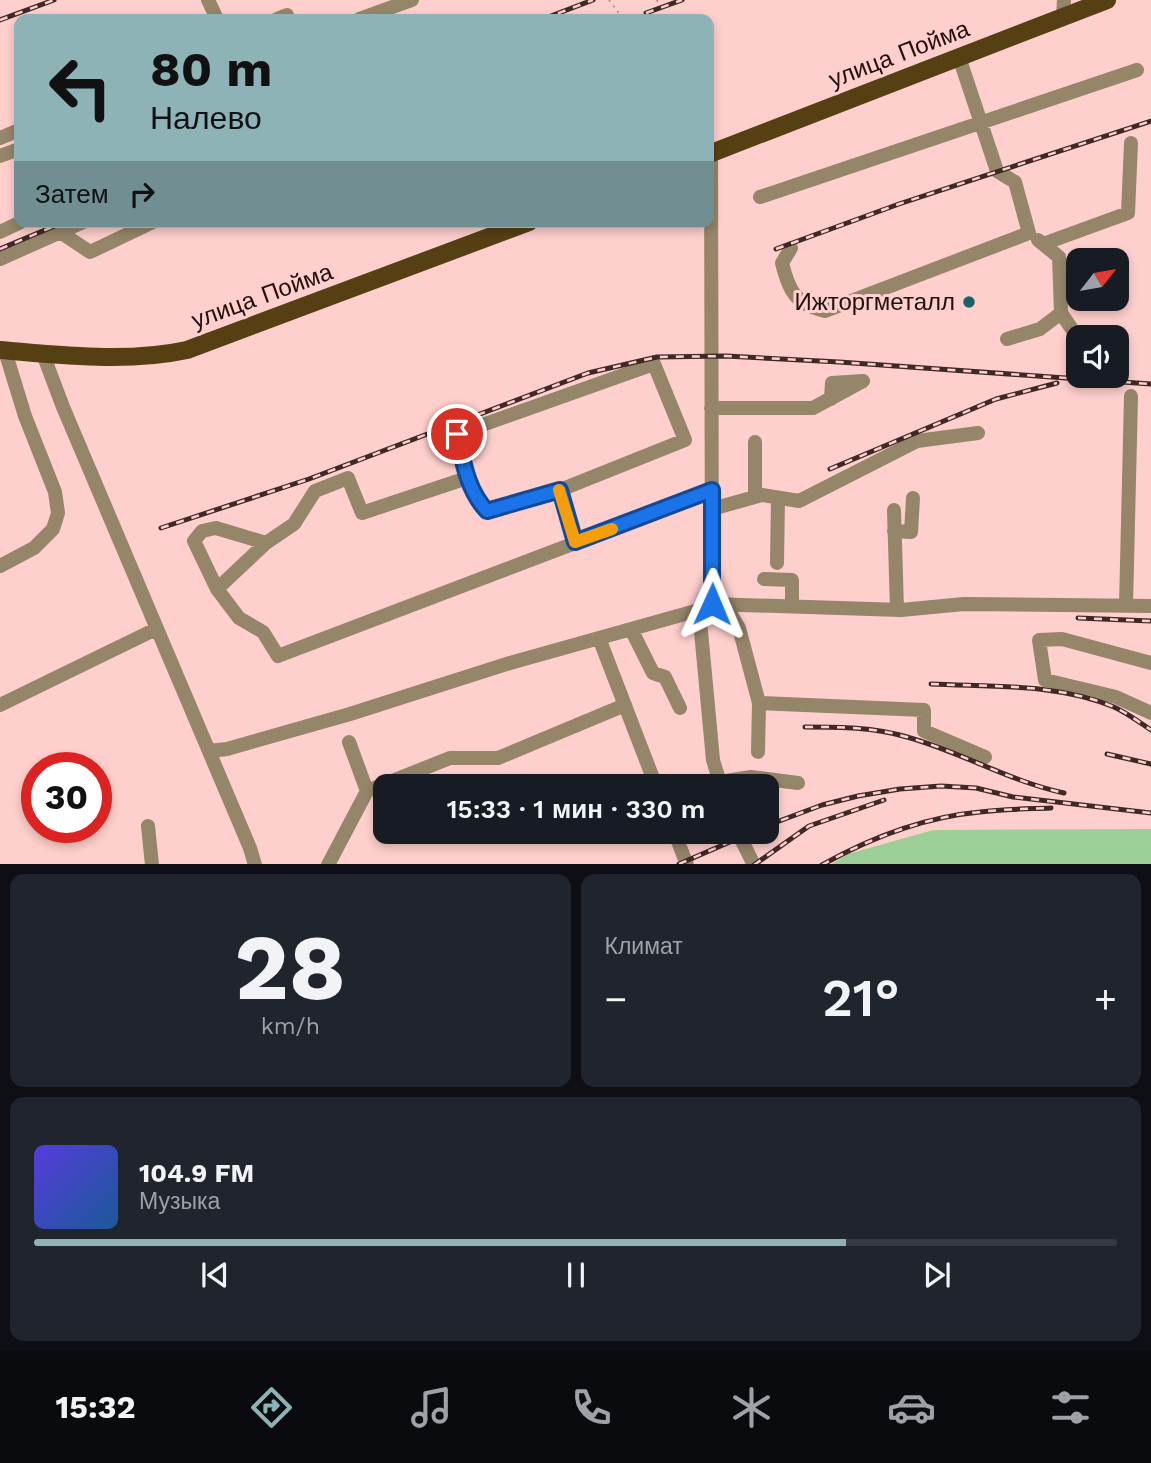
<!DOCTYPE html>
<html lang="ru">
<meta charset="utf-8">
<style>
:root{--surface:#171b24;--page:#20242c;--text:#f1f3f6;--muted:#9ea1a6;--line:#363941;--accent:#8eb3b7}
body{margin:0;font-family:"Work Sans",sans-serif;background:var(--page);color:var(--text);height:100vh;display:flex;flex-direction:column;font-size:26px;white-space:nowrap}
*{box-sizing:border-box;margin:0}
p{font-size:23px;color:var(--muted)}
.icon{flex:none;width:38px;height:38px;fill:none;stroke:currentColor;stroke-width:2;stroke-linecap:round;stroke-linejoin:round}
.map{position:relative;height:864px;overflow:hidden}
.sheet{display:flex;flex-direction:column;gap:10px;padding:10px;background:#0d0f14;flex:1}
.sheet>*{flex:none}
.guide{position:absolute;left:14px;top:14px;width:700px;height:214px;border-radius:14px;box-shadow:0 4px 10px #0003;background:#8eb3b7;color:#111;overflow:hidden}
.needle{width:46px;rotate:59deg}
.fabs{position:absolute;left:1066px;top:248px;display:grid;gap:14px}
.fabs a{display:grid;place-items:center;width:63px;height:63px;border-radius:14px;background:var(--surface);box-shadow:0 4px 10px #0003;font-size:35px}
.speed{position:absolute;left:21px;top:752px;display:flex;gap:14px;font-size:35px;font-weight:700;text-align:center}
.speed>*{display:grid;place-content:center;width:91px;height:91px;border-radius:50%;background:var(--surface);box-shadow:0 4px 10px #0003;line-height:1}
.speed .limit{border:10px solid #d22;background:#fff;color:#111}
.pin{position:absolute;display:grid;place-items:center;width:60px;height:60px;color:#fff;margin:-30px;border:4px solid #fff;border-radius:50%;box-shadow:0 2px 7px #0007}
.me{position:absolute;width:77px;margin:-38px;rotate:1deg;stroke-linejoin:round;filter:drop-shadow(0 0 5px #0008)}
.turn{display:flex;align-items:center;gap:24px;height:147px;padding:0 21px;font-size:32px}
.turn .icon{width:91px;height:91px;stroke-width:2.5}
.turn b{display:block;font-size:49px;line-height:60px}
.then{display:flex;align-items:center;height:66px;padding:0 21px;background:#0003;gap:14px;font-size:26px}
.big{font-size:52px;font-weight:600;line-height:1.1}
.sheet .tile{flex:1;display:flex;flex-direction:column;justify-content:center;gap:10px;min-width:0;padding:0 24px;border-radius:14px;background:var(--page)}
.sheet .dial{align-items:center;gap:0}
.dial b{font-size:91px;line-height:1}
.song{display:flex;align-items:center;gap:21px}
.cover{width:84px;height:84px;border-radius:10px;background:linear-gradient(135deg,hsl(250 70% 55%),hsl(210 70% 35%))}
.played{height:7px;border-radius:4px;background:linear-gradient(90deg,var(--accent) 75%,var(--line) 75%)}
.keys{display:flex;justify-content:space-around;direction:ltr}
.heat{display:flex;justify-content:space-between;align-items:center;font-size:38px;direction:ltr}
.sheet .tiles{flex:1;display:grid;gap:10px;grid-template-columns:1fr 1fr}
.tile:last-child{grid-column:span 2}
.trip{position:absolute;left:373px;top:774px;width:406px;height:70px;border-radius:14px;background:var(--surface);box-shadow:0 4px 10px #0003;font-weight:600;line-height:70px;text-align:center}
.tabs{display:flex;height:112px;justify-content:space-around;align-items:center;background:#090b0e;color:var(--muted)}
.tabs .icon{width:49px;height:49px}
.tabs .selected{color:var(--accent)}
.tabs b{font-size:32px;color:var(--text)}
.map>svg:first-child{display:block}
.green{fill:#9ece98}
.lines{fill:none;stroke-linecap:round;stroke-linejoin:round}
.path{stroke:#b89290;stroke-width:2;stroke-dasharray:2 5;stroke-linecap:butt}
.minor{stroke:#958569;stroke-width:14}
.major{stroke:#564013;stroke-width:18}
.rail-casing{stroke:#3f2927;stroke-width:5}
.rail{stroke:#fecfcc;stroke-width:2.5;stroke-dasharray:8;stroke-linecap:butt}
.route-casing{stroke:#114b97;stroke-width:18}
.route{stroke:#1a73e8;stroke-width:12}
.slow{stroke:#f59e0b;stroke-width:12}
.poi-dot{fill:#15646a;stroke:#fecfcc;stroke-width:2.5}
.labels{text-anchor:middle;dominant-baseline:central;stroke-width:6;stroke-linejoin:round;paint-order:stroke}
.street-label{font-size:24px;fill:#220f0e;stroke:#fecfcc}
.poi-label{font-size:24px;fill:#220f0e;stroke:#fecfcc;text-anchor:end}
</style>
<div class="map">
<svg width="1151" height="865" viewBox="0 0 1151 865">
<rect width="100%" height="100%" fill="#fecfcc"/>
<!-- green -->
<path class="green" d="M1151 829V864H832L848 854 933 830Z"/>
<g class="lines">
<!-- path -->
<path class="path" d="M609 0 623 19
M657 0 660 19"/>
<!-- minor -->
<path class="minor" d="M208 0 217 19
M1063 17 1064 0
M277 19 287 15
M359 19 412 0
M0 138 19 130
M0 156 19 149
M760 197 1137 70
M0 232 21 222
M60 232 90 252 153 222
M1038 240 1059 257 1061 313 1078 338
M1043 244 1128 213 1131 143
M791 248 782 263C789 292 796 304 825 311L1029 233 1015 182 997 171 959 57
M0 259 83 222
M1007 339 1040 329 1061 313
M43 354 63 407 250 848 255 865
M711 408H813L863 381 832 383 831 399
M755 442V497
M467 478 457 434 654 364 685 440 560 490
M712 509 762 495 799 501 917 441 978 433
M894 510 897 609
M894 531 911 532 913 498
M575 543 560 490 487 511 478 501 467 478 362 513 348 478 315 491 294 524 266 543 216 528 202 531 194 541 217 589 239 618 263 632 278 656 696 497 712 490
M777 563 778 498
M0 566 34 548 53 529 58 513 55 492 25 416 5 351
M764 579 792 580V606
M217 589 266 543
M712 604 901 610 964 604 1151 606
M725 605 739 628 759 703 924 710V731L985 757
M1126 606 1131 396
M699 610 713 760 721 786
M631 629 653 673 665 677 680 708
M599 638 656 786
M1151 663 1062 639 1039 640 1045 680 1116 697 1151 713
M0 705 156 629
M349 742 367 791 450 758H498L625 705
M209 751 227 749 350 714 510 663 699 610 712 604 711 153
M758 752 759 703
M720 782 751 777 798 783
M148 826 152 865
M674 831 687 865
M737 831 754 865
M328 865 367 791"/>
<!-- major -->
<path class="major" d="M709 154 1107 0
M0 350C61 355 127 363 187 350L529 222"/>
<!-- rail casing -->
<g class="rail-casing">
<path id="rail" d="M646 13 682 0
M543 19 593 0
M0 20 54 0
M0 249 64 222
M776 249 899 204 1151 121
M830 469 996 399 1057 383
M161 528 309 479 588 373 657 357 726 356 839 362 1151 384
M1078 618 1151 621
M931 684C991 687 1057 683 1114 707 1127 713 1139 722 1151 730
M805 727C840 727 873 727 907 737 961 752 1009 781 1064 793
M1107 754 1151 764
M766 826 822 805 858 796 900 789 941 786 976 788 1013 797 1151 813
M679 864 755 831
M754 865 809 826 884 800
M822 865C870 838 925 817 980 812 1004 809 1027 809 1051 808"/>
</g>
<!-- rail -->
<use href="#rail" class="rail"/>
</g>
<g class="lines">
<!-- route casing -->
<g class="route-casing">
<path id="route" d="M457 434C463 461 467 490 487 511L560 490 575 542 712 490V604"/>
</g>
<!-- route -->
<use href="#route" class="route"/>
<!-- slow -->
<path class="slow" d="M559 490 575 542 612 529"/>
</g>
<!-- markers -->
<circle class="poi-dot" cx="969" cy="302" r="7"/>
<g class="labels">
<!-- street labels -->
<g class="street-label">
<text transform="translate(899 54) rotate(-21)">улица Пойма</text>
<text transform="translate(262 296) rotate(-20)">улица Пойма</text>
</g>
<!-- poi labels -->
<g class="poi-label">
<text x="955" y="302">Ижторгметалл</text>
</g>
</g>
</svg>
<div class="fabs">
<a><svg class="needle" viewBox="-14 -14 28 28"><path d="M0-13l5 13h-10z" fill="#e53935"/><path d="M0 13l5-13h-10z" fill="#9ea1a6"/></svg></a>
<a><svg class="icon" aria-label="sound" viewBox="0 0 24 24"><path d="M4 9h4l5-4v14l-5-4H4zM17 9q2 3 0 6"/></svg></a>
</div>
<div class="speed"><div class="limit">30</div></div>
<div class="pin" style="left:457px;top:434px;background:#d93025"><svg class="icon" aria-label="arrive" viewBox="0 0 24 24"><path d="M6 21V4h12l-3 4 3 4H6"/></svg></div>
<svg class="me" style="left:712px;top:604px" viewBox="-20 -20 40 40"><path d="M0-17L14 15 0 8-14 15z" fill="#1a73e8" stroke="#fff" stroke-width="4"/></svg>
<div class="trip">15:33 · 1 мин · 330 m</div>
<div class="guide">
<div class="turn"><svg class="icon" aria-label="left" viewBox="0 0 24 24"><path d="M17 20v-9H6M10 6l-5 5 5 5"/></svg><div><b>80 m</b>Налево</div></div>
<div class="then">Затем<svg class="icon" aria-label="right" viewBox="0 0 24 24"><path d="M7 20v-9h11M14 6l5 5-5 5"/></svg></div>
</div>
</div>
<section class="sheet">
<div class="tiles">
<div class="tile dial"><b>28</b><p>km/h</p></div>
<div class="tile"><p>Климат</p>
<div class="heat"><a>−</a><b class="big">21°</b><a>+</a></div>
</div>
<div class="tile">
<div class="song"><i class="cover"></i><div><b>104.9 FM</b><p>Музыка</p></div></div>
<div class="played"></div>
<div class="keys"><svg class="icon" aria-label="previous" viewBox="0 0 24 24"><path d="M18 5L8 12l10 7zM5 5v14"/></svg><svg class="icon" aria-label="pause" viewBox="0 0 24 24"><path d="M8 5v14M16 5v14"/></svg><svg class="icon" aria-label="next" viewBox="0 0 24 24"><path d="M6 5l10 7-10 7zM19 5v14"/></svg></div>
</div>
</div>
</section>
<nav class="tabs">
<b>15:32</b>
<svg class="icon selected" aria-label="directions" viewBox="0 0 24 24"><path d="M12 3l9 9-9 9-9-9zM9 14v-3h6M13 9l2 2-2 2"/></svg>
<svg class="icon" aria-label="music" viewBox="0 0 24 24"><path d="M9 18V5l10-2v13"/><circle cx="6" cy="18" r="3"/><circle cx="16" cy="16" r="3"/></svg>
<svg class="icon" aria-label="phone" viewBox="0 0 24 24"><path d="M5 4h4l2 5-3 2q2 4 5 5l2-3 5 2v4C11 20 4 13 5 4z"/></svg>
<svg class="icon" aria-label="climate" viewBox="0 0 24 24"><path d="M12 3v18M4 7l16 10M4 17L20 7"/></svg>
<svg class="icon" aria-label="car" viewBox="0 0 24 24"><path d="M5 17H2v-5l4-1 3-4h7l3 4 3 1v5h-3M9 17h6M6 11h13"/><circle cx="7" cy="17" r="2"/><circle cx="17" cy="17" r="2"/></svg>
<svg class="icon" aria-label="filters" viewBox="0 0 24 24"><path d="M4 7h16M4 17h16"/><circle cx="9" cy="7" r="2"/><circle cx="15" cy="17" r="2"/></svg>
</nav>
